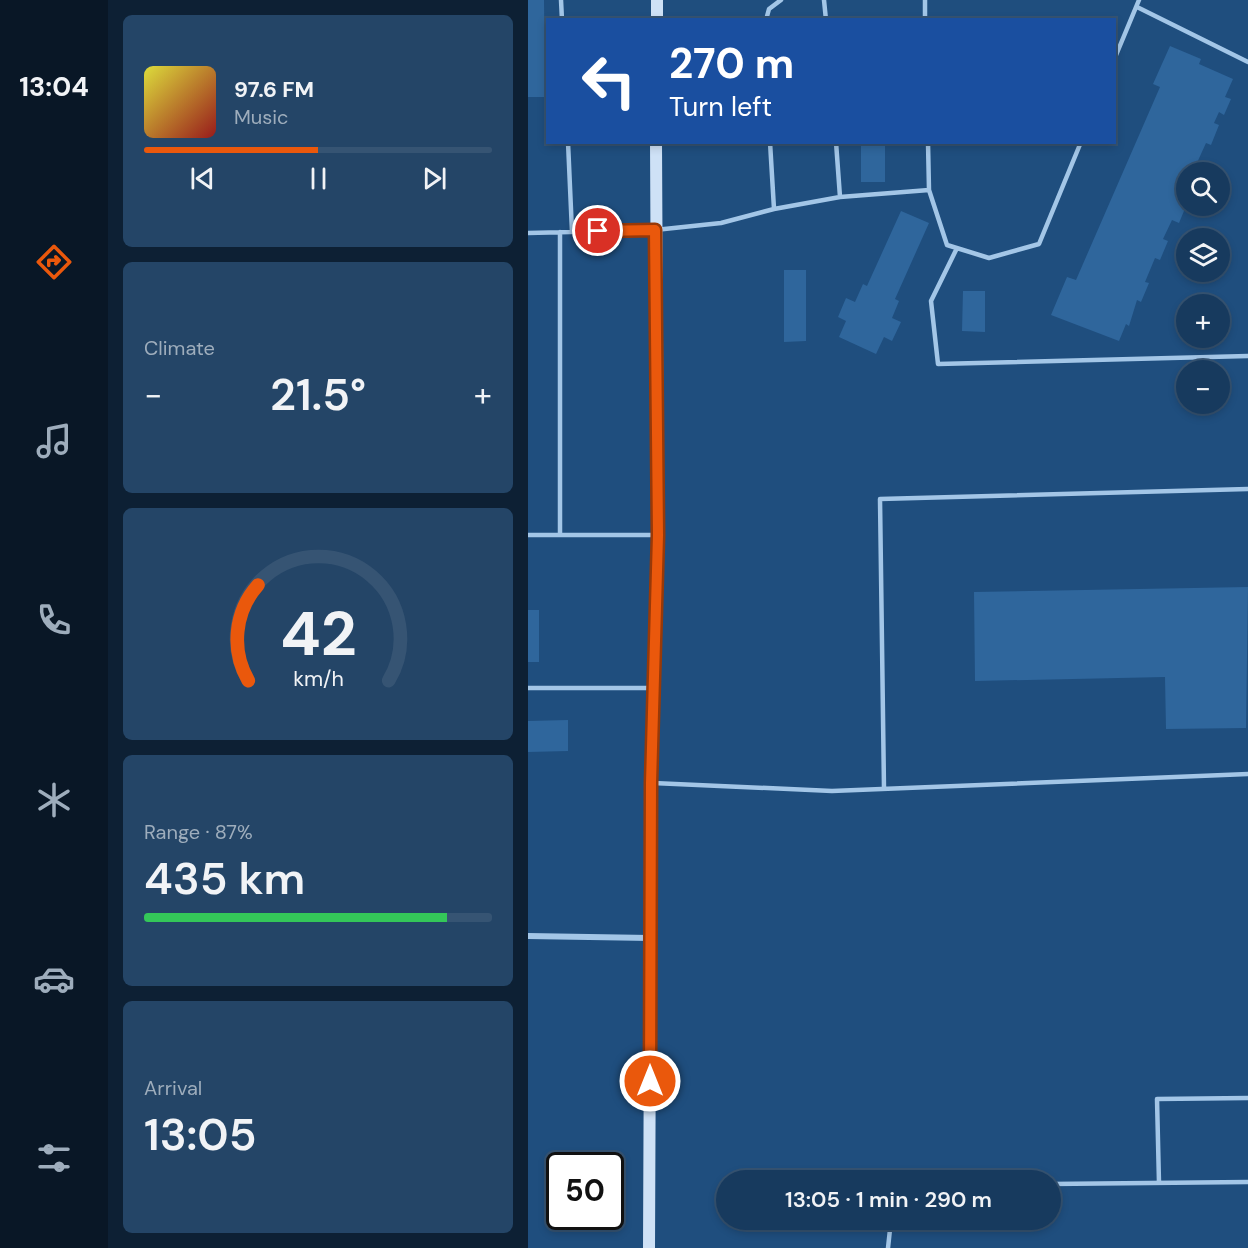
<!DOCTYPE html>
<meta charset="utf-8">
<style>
:root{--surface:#173a5e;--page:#244567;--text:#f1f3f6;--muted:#9eadbc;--line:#365473;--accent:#ea580c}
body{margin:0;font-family:"DM Sans",sans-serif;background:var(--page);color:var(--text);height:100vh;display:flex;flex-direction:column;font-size:22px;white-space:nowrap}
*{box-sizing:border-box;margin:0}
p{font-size:20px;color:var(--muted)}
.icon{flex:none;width:33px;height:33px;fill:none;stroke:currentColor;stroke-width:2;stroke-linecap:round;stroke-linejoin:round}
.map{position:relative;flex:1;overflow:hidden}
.panel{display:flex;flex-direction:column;gap:15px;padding:15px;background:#0d2034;width:420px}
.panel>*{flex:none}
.banner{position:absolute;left:18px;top:18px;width:570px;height:126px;border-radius:0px;box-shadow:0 3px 9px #0003,0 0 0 2px var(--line);background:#1a4fa0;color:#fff;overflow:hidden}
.buttons{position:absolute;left:648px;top:162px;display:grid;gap:12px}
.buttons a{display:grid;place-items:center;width:54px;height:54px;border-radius:50%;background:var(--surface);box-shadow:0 3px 9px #0003,0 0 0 2px var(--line);font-size:30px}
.speed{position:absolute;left:18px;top:1152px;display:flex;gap:12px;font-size:30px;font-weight:700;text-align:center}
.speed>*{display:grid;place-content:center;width:78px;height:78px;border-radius:50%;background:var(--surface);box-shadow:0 3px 9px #0003,0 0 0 2px var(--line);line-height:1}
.speed .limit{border:3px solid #111;border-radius:9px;background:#fff;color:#111}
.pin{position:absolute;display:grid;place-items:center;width:51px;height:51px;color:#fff;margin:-26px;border:3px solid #fff;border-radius:50%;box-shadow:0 2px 6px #0007}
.me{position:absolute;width:66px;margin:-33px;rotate:0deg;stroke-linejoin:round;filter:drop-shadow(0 0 4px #0008)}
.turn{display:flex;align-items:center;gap:21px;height:126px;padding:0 24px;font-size:27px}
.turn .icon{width:78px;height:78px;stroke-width:2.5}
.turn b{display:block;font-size:42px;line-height:51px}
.big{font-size:45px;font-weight:600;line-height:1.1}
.panel .card{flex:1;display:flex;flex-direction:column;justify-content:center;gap:9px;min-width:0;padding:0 21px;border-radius:9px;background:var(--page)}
.panel .dial{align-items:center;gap:0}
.dial svg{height:156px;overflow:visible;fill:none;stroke:var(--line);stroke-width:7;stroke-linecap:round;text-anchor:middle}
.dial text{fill:var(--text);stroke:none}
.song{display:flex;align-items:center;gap:18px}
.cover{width:72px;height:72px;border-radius:9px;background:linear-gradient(135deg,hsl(60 70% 55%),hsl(0 70% 35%))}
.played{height:6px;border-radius:3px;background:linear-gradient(90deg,var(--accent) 50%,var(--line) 50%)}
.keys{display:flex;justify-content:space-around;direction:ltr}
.heat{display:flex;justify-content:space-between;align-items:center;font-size:33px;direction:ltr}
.charge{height:9px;border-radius:4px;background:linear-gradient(90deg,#34c759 87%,var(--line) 0)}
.trip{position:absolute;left:188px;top:1170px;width:345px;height:60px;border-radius:30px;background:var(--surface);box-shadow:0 3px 9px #0003,0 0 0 2px var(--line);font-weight:600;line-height:60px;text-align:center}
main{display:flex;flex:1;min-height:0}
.tabs{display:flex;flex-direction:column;width:108px;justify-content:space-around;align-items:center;background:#091726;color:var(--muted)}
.tabs .icon{width:42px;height:42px}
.tabs .on{color:var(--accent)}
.tabs b{font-size:27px;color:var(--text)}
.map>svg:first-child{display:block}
.building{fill:#2f669c}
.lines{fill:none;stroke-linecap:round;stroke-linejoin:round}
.service{stroke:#a3c6e7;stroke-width:4.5}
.minor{stroke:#a3c6e7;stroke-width:6}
.secondary{stroke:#cee1f6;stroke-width:12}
.route-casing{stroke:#983908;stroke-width:15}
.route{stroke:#ea580c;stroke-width:10}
</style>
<main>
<nav class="tabs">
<b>13:04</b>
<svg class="icon on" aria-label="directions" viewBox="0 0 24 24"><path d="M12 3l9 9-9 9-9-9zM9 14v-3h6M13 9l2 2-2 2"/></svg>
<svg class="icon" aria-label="music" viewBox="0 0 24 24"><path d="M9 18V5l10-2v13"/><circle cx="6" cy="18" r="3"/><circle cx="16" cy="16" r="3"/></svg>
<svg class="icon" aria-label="phone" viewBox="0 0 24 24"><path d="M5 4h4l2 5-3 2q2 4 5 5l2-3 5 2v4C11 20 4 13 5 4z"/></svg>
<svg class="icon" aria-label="climate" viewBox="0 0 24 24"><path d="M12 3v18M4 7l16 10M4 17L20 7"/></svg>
<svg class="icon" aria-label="car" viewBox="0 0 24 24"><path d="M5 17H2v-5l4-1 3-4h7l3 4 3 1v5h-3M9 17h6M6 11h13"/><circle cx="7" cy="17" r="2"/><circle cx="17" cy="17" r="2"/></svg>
<svg class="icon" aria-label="filters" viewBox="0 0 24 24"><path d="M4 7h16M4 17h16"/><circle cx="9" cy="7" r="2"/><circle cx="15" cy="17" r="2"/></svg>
</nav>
<section class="panel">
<div class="card">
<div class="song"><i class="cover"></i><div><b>97.6 FM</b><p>Music</p></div></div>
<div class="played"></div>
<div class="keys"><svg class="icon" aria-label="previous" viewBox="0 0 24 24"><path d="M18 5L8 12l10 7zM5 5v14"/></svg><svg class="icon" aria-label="pause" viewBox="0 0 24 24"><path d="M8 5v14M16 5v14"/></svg><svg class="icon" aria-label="next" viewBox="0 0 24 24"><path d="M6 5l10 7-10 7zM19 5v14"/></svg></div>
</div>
<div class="card"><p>Climate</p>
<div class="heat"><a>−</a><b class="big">21.5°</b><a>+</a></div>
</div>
<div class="card dial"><svg viewBox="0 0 100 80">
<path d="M14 69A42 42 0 1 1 86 69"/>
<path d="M14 69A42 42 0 0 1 19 20" stroke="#ea580c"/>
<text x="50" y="56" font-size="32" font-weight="700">42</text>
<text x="50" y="72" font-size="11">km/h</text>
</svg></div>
<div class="card"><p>Range · 87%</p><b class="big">435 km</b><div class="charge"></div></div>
<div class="card"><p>Arrival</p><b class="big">13:05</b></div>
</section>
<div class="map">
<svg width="720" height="1248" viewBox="0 0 720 1248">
<rect width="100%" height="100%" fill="#1f4e7e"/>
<!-- building -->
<path class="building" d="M0 0H16L17 97H0Z
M642 46 673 59 671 64 705 79 697 97 703 99 696 115 691 112 686 123 691 125 683 145 678 143 668 165 673 167 670 172H658V186L651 203 658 206 651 223 644 220 635 239 640 241 632 260 627 258 617 282 621 283 613 302 609 300 601 326 598 324 591 341 523 315 539 277 548 280 632 87 625 84Z
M333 142H357V182H333Z
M373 211 401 223 367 299 371 301 364 318 373 322 364 341 356 337 348 354 311 337 318 321 310 317 318 298 327 302 335 284 339 286Z
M256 270H278V341L256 342Z
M435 291H457V332L434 331Z
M720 587 718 728 638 729 637 677 447 681 446 592Z
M0 610H11V662H0Z
M40 720V751L0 752V721Z"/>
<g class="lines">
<!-- service -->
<path class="service" d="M33 0 34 20
M296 0 298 20
M397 0V20
M609 7 720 62
M238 20 241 9 253 0
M586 60 611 0
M40 142 44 232
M242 142 246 209
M308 142 312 197
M400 142 401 190
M32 232V535
M0 233 127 230 193 223 246 209 312 197 401 190 419 245 461 258 511 244 553 142
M429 248 403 301 410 364 720 356
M0 535H130
M0 688H124
M125 783 304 791 720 774
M356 789 352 499 720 489
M631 1183 629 1099 720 1098
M522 1184 720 1182
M360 1248 363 1220"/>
<!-- minor -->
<path class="minor" d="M0 936 122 938"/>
<!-- secondary -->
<path class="secondary" d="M129 20V0
M121 1248 123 783 130 535 128 142"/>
</g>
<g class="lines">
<!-- route casing -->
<g class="route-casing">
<path id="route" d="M70 231 127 230 130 535 123 783 122 1081"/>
</g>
<!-- route -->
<use href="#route" class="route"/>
</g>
</svg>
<div class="buttons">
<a><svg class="icon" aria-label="search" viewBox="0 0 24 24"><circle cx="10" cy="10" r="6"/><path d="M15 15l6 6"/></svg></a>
<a><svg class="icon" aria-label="layers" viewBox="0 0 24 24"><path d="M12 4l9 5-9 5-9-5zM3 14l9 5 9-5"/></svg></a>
<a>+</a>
<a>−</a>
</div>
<div class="speed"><div class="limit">50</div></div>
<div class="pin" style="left:70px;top:231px;background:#d93025"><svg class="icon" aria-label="arrive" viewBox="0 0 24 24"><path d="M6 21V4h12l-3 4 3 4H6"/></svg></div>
<svg class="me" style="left:122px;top:1081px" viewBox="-20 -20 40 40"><circle r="17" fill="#ea580c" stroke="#fff" stroke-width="3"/><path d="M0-11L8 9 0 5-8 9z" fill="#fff"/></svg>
<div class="trip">13:05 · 1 min · 290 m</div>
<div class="banner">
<div class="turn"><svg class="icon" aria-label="left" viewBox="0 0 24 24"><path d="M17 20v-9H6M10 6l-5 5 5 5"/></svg><div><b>270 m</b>Turn left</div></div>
</div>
</div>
</main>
